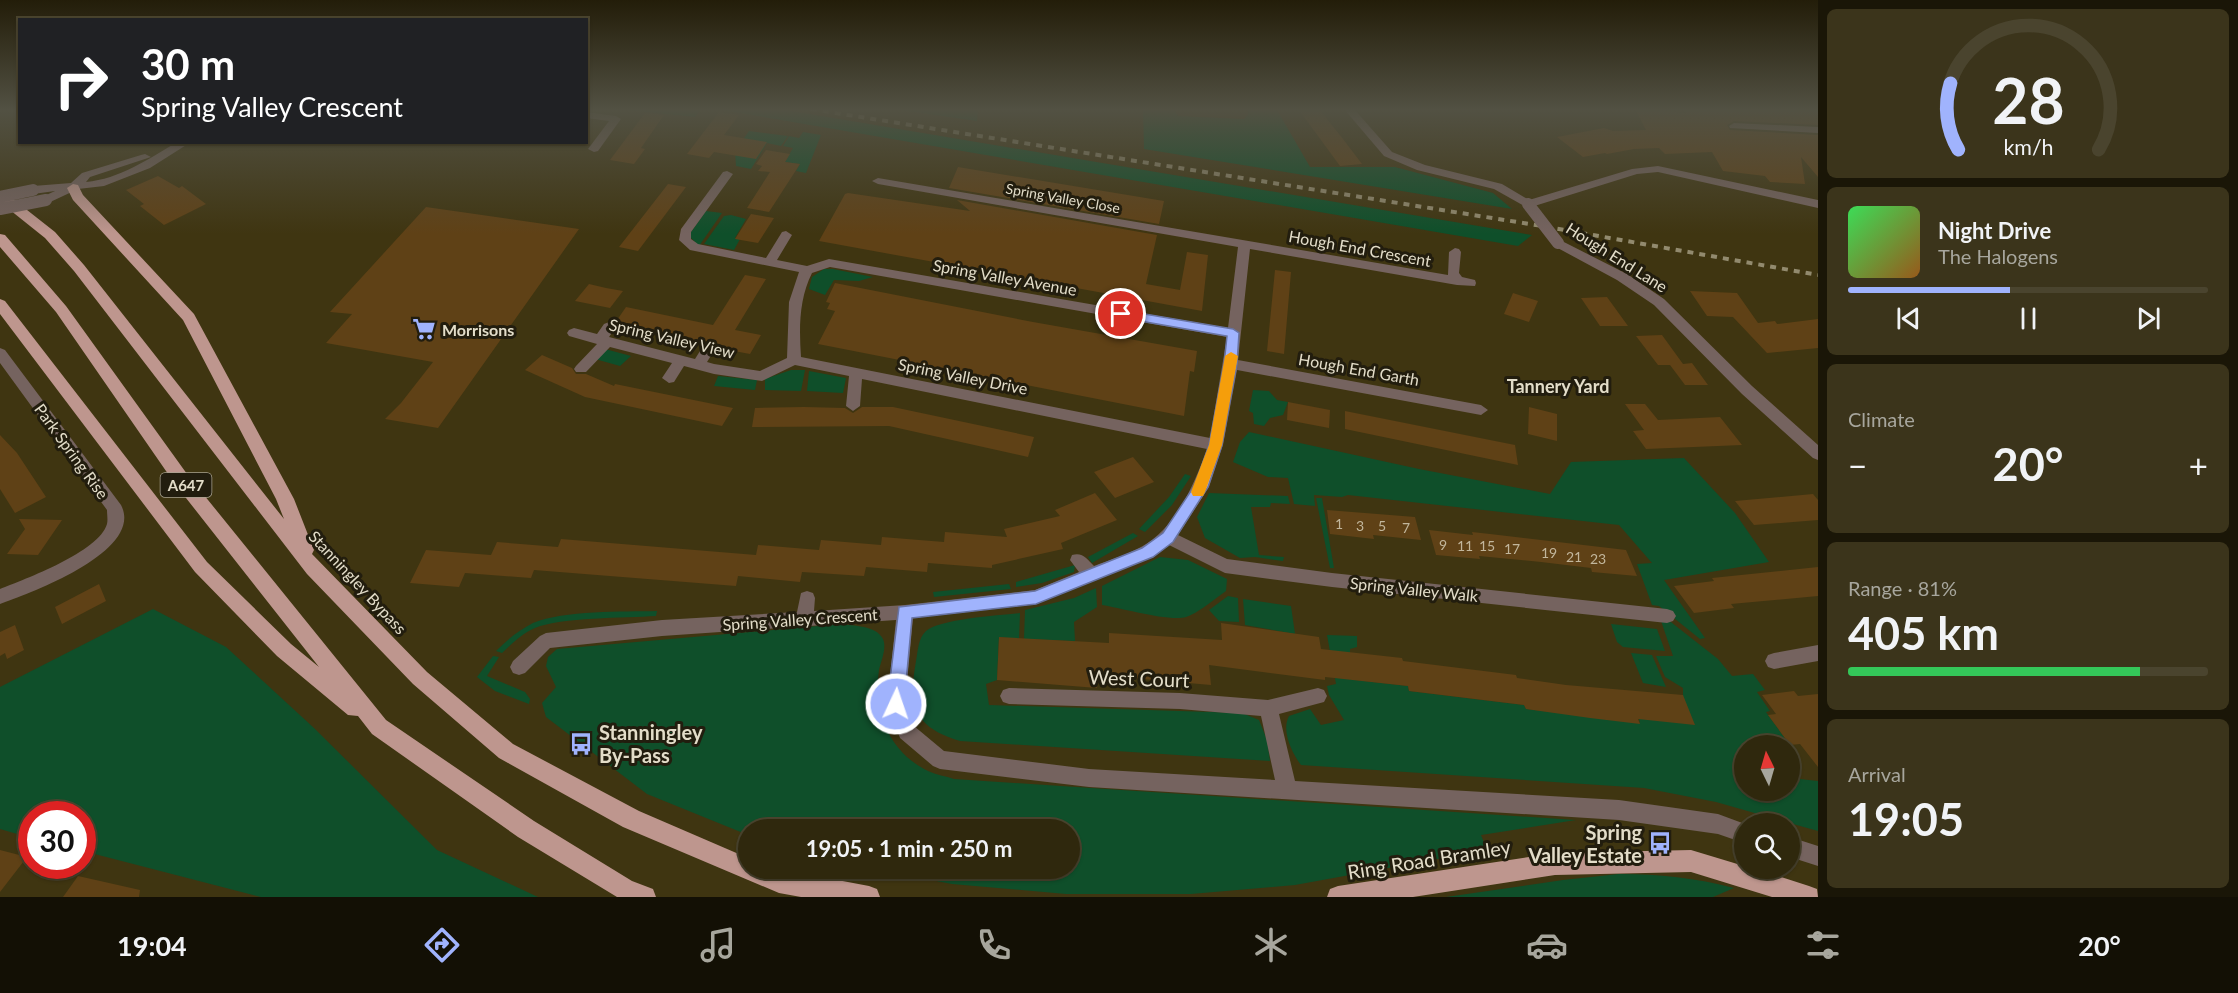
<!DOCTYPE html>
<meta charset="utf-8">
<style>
:root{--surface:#2f280d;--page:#3b341b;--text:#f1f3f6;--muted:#a7a69d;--line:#4a442e;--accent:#a0b3fd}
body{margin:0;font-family:Lato,sans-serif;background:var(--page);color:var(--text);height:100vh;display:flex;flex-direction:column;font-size:22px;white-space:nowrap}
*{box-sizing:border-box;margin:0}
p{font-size:20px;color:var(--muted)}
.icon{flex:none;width:33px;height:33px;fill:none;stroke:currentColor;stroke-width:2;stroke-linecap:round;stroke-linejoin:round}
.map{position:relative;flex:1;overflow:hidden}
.drawer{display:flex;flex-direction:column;gap:9px;padding:9px;background:#1a1607;width:420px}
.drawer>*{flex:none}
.hud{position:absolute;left:18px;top:18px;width:570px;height:126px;border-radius:0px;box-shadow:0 2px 4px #0004,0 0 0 2px var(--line);background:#202124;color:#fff;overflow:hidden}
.needle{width:39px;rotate:355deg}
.buttons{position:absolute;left:1734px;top:735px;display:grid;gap:12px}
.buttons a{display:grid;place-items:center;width:66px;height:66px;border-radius:50%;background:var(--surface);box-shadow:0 2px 4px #0004,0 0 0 2px var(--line);font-size:30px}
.speed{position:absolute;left:18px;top:801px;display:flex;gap:12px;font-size:30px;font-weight:700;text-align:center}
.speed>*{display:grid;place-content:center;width:78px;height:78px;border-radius:50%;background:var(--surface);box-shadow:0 2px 4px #0004,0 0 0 2px var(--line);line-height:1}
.speed .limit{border:9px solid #d22;background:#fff;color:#111}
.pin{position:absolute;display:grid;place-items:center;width:51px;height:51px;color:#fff;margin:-26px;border:3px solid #fff;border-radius:50%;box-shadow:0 2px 6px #0007}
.me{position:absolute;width:66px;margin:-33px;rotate:3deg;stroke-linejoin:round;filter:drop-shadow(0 0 4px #0008)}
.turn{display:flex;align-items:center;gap:21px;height:126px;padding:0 24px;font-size:27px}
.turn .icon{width:78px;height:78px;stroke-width:2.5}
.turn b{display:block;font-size:42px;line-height:51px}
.big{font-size:45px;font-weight:700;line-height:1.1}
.drawer .widget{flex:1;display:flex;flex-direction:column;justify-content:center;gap:9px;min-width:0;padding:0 21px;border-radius:9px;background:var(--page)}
.drawer .dial{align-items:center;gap:0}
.dial svg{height:156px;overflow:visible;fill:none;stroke:var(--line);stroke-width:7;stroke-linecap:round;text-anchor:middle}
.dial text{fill:var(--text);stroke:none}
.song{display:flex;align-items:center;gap:18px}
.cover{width:72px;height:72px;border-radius:9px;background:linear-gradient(135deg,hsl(130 70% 55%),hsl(30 70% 35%))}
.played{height:6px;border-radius:3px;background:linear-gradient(90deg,var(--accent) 45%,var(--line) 45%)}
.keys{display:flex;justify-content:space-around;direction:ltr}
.heat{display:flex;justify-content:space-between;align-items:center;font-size:33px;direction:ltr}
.charge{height:9px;border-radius:4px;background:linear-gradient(90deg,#34c759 81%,var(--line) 0)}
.trip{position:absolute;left:738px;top:819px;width:342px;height:60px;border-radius:30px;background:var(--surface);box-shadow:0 2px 4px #0004,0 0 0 2px var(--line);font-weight:700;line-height:60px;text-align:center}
.tabs{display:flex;height:96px;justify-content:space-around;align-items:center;background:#131005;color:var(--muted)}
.tabs .icon{width:42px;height:42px}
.tabs .on{color:var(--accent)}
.tabs b{font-size:27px;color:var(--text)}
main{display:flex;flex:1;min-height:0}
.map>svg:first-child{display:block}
.green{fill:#0f4f2a}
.building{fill:#5f4116}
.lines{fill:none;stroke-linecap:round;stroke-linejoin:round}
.minor{fill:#75635f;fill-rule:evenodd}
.tertiary{fill:#75635f;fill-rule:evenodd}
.trunk{fill:#be968e;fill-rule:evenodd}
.rail{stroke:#928a6e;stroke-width:4;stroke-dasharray:6 6;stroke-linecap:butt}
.minor-bridge{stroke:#75635f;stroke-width:12}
.tertiary-bridge{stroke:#75635f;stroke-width:12}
.route{fill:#a0b3fd;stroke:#6874a4;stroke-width:1.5}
.slow{fill:#f59e0b}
.labels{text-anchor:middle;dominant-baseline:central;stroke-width:6;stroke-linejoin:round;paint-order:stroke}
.far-street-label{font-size:14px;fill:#e3ddc9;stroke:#221d0e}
.number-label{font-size:14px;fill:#c2b69c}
.shield{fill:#221d0e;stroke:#a9a391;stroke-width:1.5}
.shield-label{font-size:15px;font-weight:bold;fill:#e3ddc9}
.street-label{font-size:16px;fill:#e3ddc9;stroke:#221d0e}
.poi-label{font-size:16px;font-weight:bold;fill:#e3ddc9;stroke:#221d0e;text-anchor:start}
.neighbourhood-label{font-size:18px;font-weight:bold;fill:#e3ddc9;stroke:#221d0e}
.near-street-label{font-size:20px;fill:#e3ddc9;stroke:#221d0e}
.near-poi-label{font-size:20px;font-weight:bold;fill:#e3ddc9;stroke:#221d0e;text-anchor:start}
</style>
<main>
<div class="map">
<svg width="1818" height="897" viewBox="0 0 1818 897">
<rect width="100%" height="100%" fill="#3f3511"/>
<!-- green -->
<path class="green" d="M619 109H701L695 117Z
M717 109H780L1532 235 1518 246Z
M894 109H978L977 121Z
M1143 109H1174L1178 116 1244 119 1248 115V109H1289L1277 110 1310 167H1395L1493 193 1512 209 1144 149Z
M749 131 788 136 781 146 767 143 751 169 736 166 735 151Z
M803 132 821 135 806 173 796 171 800 164 785 162 793 148 783 146 789 136 799 138Z
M706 211 722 213 699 246 691 238V232Z
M731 215 746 219 735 238 740 239 734 250 704 244 724 216Z
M824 269H833L873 277 859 281 834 280 825 295 809 289 812 277Z
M605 349 631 356 620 366 595 359Z
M791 370H805L801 391 765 390V379Z
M809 371 846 378 843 393 807 391Z
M718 376 757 380 755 390 714 386Z
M1253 390 1269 391 1277 400 1288 402 1283 415 1270 418 1264 426 1254 424 1253 413 1249 411Z
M1249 432 1419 469 1550 494 1571 462 1684 458 1735 513 1769 562 1664 580 1705 638 1700 639 1659 606 1652 605 1637 564 1652 563 1619 525 1348 495 1342 497 1314 495 1315 506 1294 504 1288 478 1268 477 1233 462 1240 442Z
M1185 474 1191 476 1172 505 1145 532 1139 529 1169 497Z
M1209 493 1288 496 1290 504 1271 503 1270 507H1251L1259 555 1284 557 1283 561 1255 557 1240 558 1205 538 1197 517Z
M1316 498H1322L1334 568H1330Z
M1133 533 1138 536 1092 563 1088 557Z
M1160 557 1188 560 1227 579 1226 591C1216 598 1197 614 1186 617 1170 622 1121 608 1102 605V586Z
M1075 565 1074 572 1042 583 1016 587V582Z
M1009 584 1011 589 934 597 933 592Z
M1096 588 1097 607 1074 622 1075 641 1024 639 1025 610 1074 598Z
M1228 596 1238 598 1239 622 1219 621 1209 610Z
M1243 599 1291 606 1295 634 1245 625Z
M153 609 226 647 314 728 437 850 538 897H261L83 851 82 814H32L31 838 0 829V687Z
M657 611 656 616C625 618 561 617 535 628 522 633 512 644 502 653L496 651C507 640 519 630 533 623 564 610 623 612 657 611Z
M1020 613 1019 639 999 637 997 680 986 684 989 705 1242 713 1259 720 1267 740 1270 761 960 741C914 727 908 706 916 661 918 651 918 638 926 631 939 619 1001 615 1020 613Z
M1660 618 1667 619 1718 659 1732 676 1753 674 1765 690 1757 692 1770 711 1766 712 1768 715 1790 745 1744 746 1740 748 1744 759V790H1790V778L1818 781V831L1716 802 1644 788 1301 765C1292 753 1281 731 1289 716L1310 709 1321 725 1344 720 1329 695 1327 686 1336 684 1327 635 1357 636V647L1350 649V652L1355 680 1408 686 1409 691 1524 705 1526 709 1640 723 1639 719 1683 697V688L1665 677 1656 656H1673Z
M841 624C853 626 876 625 883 639 887 648 881 661 879 670 873 711 889 752 928 771 936 775 946 776 954 779L1576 820 1481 835 1487 850 1295 885 1191 894H1066L952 884 874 869 1070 868V830H748V835L647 794 546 717 542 703 556 687 546 666 548 657 557 649Z
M1611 624 1657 629 1665 651 1623 647 1617 642Z
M1631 653 1652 655 1666 687 1643 683Z
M493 656 499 657 487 676 525 692 530 699 529 704 495 691 477 677Z
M1619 874C1659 874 1696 878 1734 888L1713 897H1446L1563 880Z"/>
<!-- building -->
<path class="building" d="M1319 109 1343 139 1362 164 1340 166 1299 110Z
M1635 109 1687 113 1683 109H1818V125L1734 121 1727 125 1730 130 1818 135V177L1801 157 1805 184 1770 182 1765 176 1723 171 1712 152 1665 154 1659 148 1634 149 1607 154 1605 153 1583 157 1557 137 1604 128 1613 131 1646 130Z
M719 112 739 115 724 135 767 142 756 159 714 152 709 158 687 154Z
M645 113 664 115 641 148 645 149 634 164 610 160Z
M766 150 790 154 785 162 800 164 769 212 747 208 770 172 758 171 762 166 756 164Z
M958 167 1164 201 1159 224 949 188Z
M158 176 179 188 182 186 206 204 164 225 140 206 144 204 126 190Z
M668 184 686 187 638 251 619 247Z
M848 193 970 211 957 200 1157 235 1146 284 1180 290 1187 252 1208 255 1202 311 819 241 845 194Z
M426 207 579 229 438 428 385 419 401 403 433 362 326 343 352 314 330 312Z
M751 214 774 218 758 243 735 239Z
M1275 270 1291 272 1284 354 1267 351Z
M745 275 766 279 735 330 761 335 750 354 718 348 719 345 715 341H705L702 344 615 323 626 307 713 325Z
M835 283 1033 322 1197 351 1194 372 1190 371 1184 416 818 344 835 311 827 309 830 303 826 302Z
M589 284 606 288 623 291 610 308 575 301Z
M1690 291 1737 293 1758 323 1775 321 1777 324 1818 319V348L1767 353 1733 317 1707 316Z
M1513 293 1538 301 1529 322 1504 314Z
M1607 297 1628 326H1600L1581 298Z
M1662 335 1683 364 1692 363 1708 385H1685L1670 365H1658L1636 336Z
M542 355 572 368 576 374H586L614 386 615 384 733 408 722 426 585 397 525 370Z
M1288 402 1330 410 1329 428 1287 420Z
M1625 404H1645L1658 420 1720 417 1742 445 1646 449 1633 431 1644 430Z
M804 407 845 408 853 413 862 407H893L1034 437 1028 457 889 426 752 427 755 408Z
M1529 407 1557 414V441L1528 434Z
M1345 411 1515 445 1518 465 1345 429Z
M0 435 17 453 46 497 15 513 0 489Z
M1133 457 1154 482 1115 498 1094 472Z
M1095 493 1117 520 1061 543 1063 549 992 565V568L928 563 927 572 866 567 864 576 802 572 800 582 738 576 736 586 534 570 531 578 465 573 459 587 410 583 426 550 491 555 497 542 558 547 561 539 756 555 758 545 819 550 821 540 881 545 882 537 944 542 945 532 1007 537 1004 529 1060 516 1055 510Z
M1813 494 1818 500V520L1754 525 1735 501Z
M1327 510 1415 517 1421 540 1373 535 1374 539 1330 534Z
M19 519 62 520 38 555 7 554 25 529Z
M1429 530 1473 535 1472 532 1490 534 1626 550 1637 576 1592 572 1591 568 1541 562 1479 556 1480 559 1436 555Z
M1818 567V596L1731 604 1734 608 1694 613 1674 586 1714 581 1712 578Z
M99 584 106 601 62 624 55 607Z
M1221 623 1319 637 1321 649 1402 658 1403 661 1516 675 1517 678 1566 685 1683 695 1695 725 1638 719 1640 724 1590 718 1526 709 1524 705 1409 691 1408 686 1325 677V680L1209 665 1211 685 1097 675V688L997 680 999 637 1109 643V633L1222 640Z
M15 625 24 650 7 659 5 653 0 656V632Z
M1794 691 1798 696 1818 694V767L1800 744 1790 745 1768 715 1776 714 1762 695Z
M0 850 27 857 0 892Z
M78 876 140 890 139 897H63Z"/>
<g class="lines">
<!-- minor -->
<path class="minor" d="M1344 109H1354L1392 152 1425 165 1502 184 1529 200 1632 169 1658 166 1818 200V208L1658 172 1637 174 1528 208 1494 189 1417 170 1384 156Z
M586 112 616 116 621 119 598 151 594 152 588 149 609 121 586 118Z
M1734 123 1818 127V133L1730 128 1729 126Z
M727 171 733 174 691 232V239L698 244 766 258 782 232 786 231 792 235 777 260 807 266 829 259 1228 328 1238 247 878 184 872 181 878 178 1448 275 1449 252 1455 248 1459 249 1461 252 1459 273 1462 277 1475 280 1476 283 1475 286 1457 285 1250 249 1238 360 1481 405 1488 410 1481 415 1237 370 1223 445 1209 487 1178 535 1227 559 1332 573 1667 609 1673 611 1676 616 1673 621 1667 623 1332 587 1225 573 1169 545 1153 557 1036 604 913 618 905 704 914 726 944 751 1089 769 1275 780 1261 716 1180 709 1009 704 1003 702 1000 696 1003 690 1009 688 1180 693 1268 700 1318 688 1324 690 1327 696 1324 702 1279 714 1295 781 1619 800 1718 814 1745 824 1744 843 1718 834 1619 820 1089 787 940 769 933 766 900 738 887 704 896 620 662 636 550 648 525 673 519 675 513 673 510 667 513 661 540 636 546 633 662 620 797 612 801 593 807 591 813 593 815 598 814 611 905 605 1035 590 1079 572 1070 560 1072 555C1083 552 1087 559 1094 566 1109 560 1127 555 1141 547 1176 528 1194 485 1207 449L862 379 860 406 853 411 846 406 849 376 795 365 762 381 714 374 684 366 674 382 669 383 662 378 672 363 610 347 586 372H576L574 369 576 366 597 344 569 336 567 333 569 330 574 328 597 334 604 324 609 322 616 327 609 337 695 359 705 343H715L717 346 707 362 714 364 760 371 787 358 789 302 799 272 690 250 679 240 681 229 723 172ZM830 267 1227 337 1210 438 801 357C799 328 799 299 812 273Z
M1558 239 1627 274 1664 299 1752 386 1818 445V460L1813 458 1742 394 1654 305 1617 280 1554 246 1552 243Z
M0 348 5 350 121 505C145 551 31 593 0 604V589C25 579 99 552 107 524 108 520 107 514 107 510L0 363Z
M1818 645V661L1774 669 1768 667 1765 661 1768 655 1774 653Z
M1790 837 1818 846V866L1790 857Z"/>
<!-- tertiary -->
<path class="tertiary" d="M177 142H191L150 168 104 186 78 189 46 204 42 203V197L55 191 33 194 27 190 33 186 71 183 82 173 141 155 145 154 151 157 90 177 86 182C119 179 149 159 177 142Z"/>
<!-- trunk -->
<path class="trunk" d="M73 184 78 185 83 195 194 314 294 499 314 550 312 554 427 672 513 744 639 811 748 858V868H774L869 886 877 889 880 897H801L779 893 623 827 499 758 413 684 307 574 74 271 45 238 0 202V195H8L55 232 84 265 284 519 276 499 183 320 73 200 67 188Z
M0 234 5 235 66 306 187 474 386 720 534 821 632 881 653 889 656 897H617L518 837 372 734 358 716 348 715 277 656 195 572 0 314V299L5 301 207 562 291 644 319 667 175 484 56 312 0 247Z
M1691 850 1744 866V868H1753L1809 886 1817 889 1818 897H1772L1691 872 1555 875 1413 897H1327L1330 889 1338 886 1555 853Z"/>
<!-- rail -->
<path class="rail" d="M811 109 1542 226 1818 275"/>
<!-- minor-bridge -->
<path class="minor-bridge" d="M1528 204 1558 243"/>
<!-- tertiary-bridge -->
<path class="tertiary-bridge" d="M0 197 33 190
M0 209 46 200"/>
</g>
<!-- sky -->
<linearGradient id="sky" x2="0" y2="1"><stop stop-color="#231d09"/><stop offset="0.47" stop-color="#525143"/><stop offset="1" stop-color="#525143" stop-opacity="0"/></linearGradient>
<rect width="1818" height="234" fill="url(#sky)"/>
<!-- route -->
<path class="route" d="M1121 310 1233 329 1239 333 1237 364 1222 445 1208 487 1173 542 1153 557 1036 604 912 618 904 704 901 710 896 712 890 710 887 704 899 607 1035 591 1142 548 1163 533 1195 485 1209 445 1224 364 1227 336 1117 317V311Z"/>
<!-- slow -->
<path class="slow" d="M1231 352 1238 356 1222 445 1205 492 1203 496H1193L1191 492 1209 445 1225 356Z"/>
<!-- icons -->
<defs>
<g id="supermarket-bare" transform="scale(1.8)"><path d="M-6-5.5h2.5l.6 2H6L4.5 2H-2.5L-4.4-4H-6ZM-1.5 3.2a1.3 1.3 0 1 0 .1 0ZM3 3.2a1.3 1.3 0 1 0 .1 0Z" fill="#a0b3fd" stroke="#221d0e" stroke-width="2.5" paint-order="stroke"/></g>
<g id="bus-bare" transform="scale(1.8)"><path d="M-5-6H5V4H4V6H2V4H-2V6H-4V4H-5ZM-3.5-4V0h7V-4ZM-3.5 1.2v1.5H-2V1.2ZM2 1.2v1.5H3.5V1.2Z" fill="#a0b3fd" stroke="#221d0e" stroke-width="2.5" paint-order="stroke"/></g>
</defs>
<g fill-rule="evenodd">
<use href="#supermarket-bare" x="424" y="329"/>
<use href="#bus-bare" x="581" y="744"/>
<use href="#bus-bare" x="1660" y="843"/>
</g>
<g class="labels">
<!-- far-street labels -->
<g class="far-street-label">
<text transform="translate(1063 198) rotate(10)">Spring Valley Close</text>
</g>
<!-- number labels -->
<g class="number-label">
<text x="1339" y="523">1</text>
<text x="1360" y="525">3</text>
<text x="1382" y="525">5</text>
<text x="1406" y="527">7</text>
<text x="1443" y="544">9</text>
<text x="1465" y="545">11</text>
<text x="1487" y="545">15</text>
<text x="1512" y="548">17</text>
<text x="1549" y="552">19</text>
<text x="1574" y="556">21</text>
<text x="1598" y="558">23</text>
</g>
<!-- shield labels -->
<rect class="shield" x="160.5" y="473" width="51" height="24" rx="4.5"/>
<g class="shield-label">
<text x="186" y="485">A647</text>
</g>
<!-- street labels -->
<g class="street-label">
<text transform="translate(1360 248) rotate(10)">Hough End Crescent</text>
<text transform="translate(1617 257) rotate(32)">Hough End Lane</text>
<text transform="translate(1005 277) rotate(10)">Spring Valley Avenue</text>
<text transform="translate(672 338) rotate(13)">Spring Valley View</text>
<text transform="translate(1359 369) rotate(10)">Hough End Garth</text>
<text transform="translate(963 376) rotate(11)">Spring Valley Drive</text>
<text transform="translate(72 451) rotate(54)">Park Spring Rise</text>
<text transform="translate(358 582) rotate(47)">Stanningley Bypass</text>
<text transform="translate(1414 589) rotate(6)">Spring Valley Walk</text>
<text transform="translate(800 619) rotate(-4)">Spring Valley Crescent</text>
</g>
<!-- poi labels -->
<g class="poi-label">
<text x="442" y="329">Morrisons</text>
</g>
<!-- neighbourhood labels -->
<g class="neighbourhood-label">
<text x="1558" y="386">Tannery Yard</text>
</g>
<!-- near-street labels -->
<g class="near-street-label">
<text transform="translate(1139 678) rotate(2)">West Court</text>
<text transform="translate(1429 859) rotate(-9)">Ring Road Bramley</text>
</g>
<!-- near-poi labels -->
<g class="near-poi-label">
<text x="599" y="732">Stanningley<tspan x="599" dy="23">By-Pass</tspan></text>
<text x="1642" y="832" text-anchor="end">Spring<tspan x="1642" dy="23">Valley Estate</tspan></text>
</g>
</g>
</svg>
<div class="buttons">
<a><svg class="needle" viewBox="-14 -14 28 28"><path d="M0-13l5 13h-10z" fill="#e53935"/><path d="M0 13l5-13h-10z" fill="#a7a69d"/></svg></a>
<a><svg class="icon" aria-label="search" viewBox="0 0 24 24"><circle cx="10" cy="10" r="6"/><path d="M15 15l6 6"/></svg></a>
</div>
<div class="speed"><div class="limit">30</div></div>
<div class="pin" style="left:1121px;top:314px;background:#d93025"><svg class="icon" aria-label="arrive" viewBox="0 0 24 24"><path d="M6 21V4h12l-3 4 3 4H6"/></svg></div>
<svg class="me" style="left:896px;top:704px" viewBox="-20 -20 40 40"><circle r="17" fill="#a0b3fd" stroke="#fff" stroke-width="3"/><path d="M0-11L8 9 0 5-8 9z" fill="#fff"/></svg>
<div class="trip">19:05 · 1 min · 250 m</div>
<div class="hud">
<div class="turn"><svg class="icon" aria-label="right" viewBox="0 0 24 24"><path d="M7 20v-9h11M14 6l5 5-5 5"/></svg><div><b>30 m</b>Spring Valley Crescent</div></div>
</div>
</div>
<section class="drawer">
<div class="widget dial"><svg viewBox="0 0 100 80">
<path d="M14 69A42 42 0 1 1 86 69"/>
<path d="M14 69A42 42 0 0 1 10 35" stroke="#a0b3fd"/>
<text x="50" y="56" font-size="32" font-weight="700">28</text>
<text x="50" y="72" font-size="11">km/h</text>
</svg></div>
<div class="widget">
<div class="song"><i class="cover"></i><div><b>Night Drive</b><p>The Halogens</p></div></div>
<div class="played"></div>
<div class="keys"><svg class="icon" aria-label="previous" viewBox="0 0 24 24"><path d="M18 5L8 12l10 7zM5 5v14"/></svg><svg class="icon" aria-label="pause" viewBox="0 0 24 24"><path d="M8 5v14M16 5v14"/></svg><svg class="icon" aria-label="next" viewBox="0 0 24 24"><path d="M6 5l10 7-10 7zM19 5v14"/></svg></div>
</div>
<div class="widget"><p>Climate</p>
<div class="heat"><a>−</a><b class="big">20°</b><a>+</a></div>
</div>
<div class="widget"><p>Range · 81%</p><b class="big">405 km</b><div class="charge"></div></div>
<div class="widget"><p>Arrival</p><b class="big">19:05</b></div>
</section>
</main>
<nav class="tabs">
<b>19:04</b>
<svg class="icon on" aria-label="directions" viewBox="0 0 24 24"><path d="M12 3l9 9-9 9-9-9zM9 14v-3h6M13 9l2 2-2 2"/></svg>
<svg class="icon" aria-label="music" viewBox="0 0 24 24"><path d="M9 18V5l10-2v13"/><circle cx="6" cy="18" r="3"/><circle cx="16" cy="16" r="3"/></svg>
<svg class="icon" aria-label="phone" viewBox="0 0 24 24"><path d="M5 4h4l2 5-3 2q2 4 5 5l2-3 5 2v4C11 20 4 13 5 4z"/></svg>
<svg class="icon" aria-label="climate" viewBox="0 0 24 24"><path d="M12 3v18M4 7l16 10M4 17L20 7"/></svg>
<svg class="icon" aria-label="car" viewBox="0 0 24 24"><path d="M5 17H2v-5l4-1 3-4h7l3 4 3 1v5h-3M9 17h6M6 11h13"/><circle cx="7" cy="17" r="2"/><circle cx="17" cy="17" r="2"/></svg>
<svg class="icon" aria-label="filters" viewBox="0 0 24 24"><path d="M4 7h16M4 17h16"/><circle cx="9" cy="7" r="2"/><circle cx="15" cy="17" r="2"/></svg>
<b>20°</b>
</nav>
